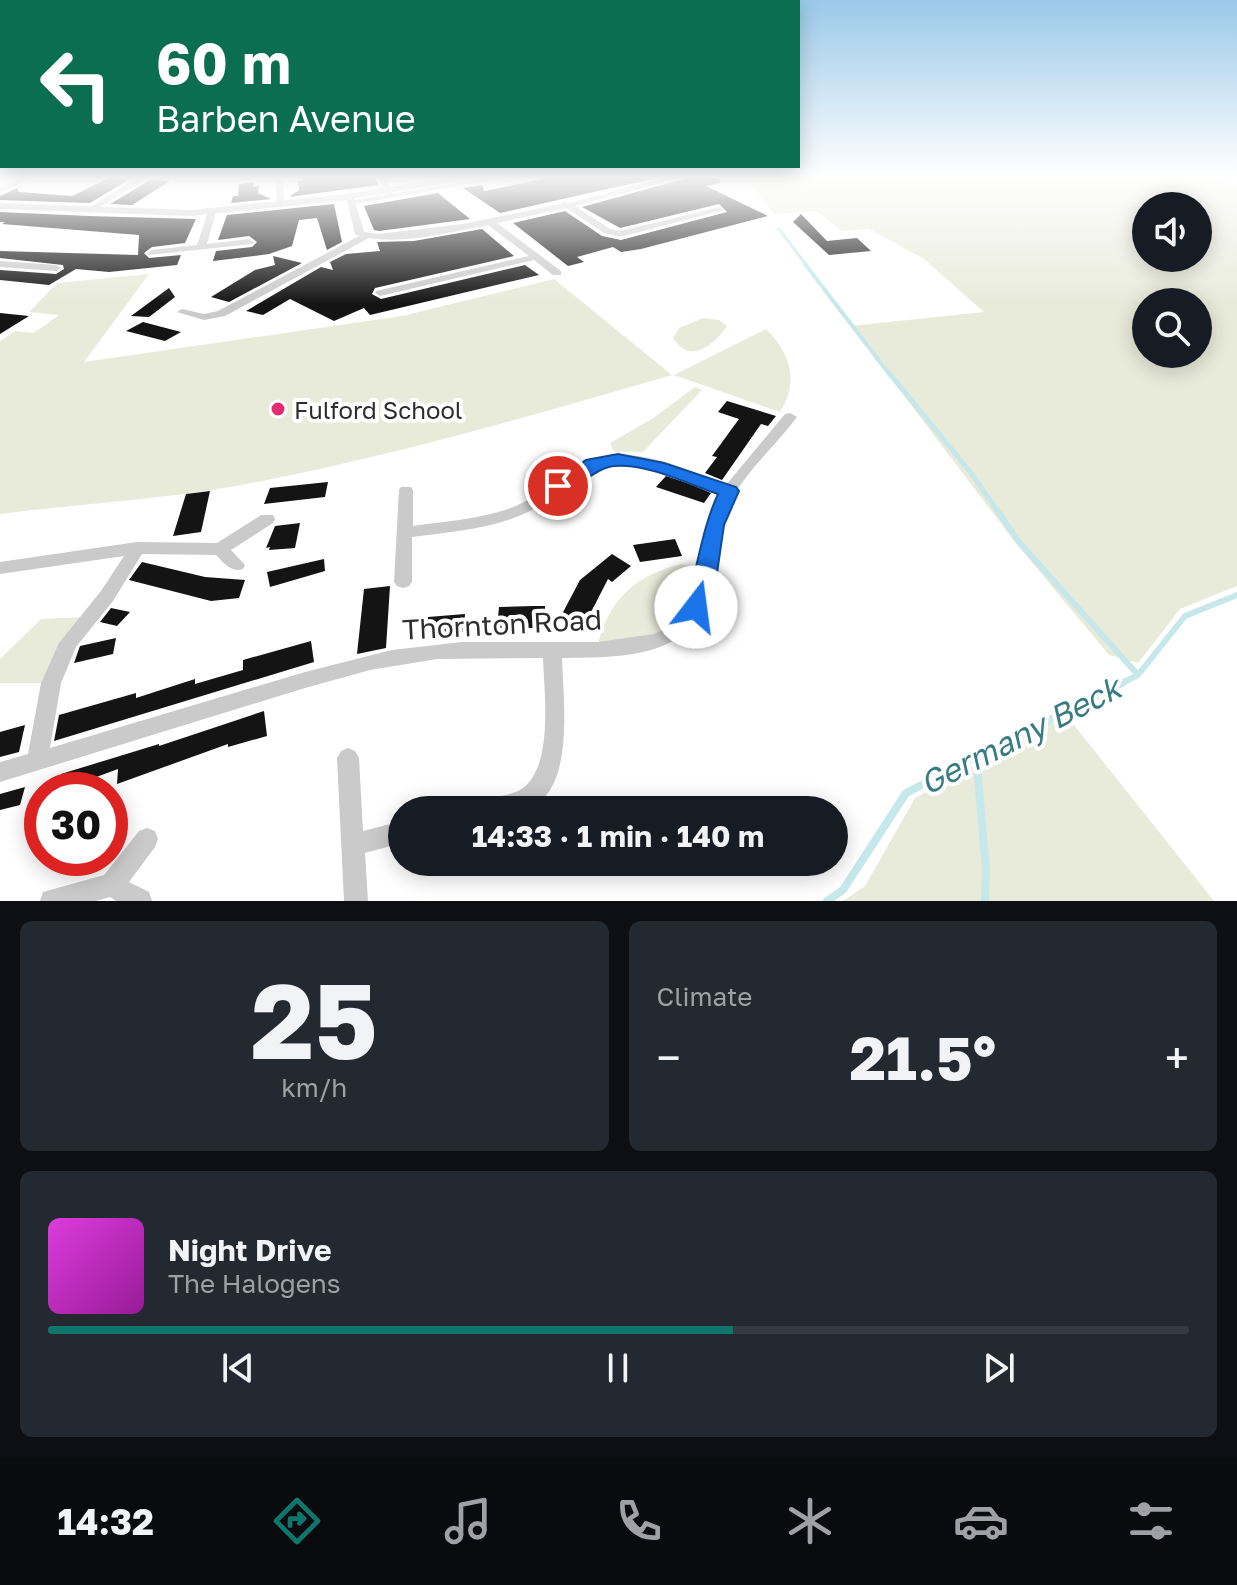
<!DOCTYPE html>
<meta charset="utf-8">
<style>
:root{--surface:#171b24;--page:#242831;--text:#f1f3f6;--muted:#9ea1a6;--line:#363941;--accent:#0f766e}
body{margin:0;font-family:"Golos Text",sans-serif;background:var(--page);color:var(--text);height:100vh;display:flex;flex-direction:column;font-size:30px;white-space:nowrap}
*{box-sizing:border-box;margin:0}
p{font-size:26px;color:var(--muted)}
.icon{flex:none;width:44px;height:44px;fill:none;stroke:currentColor;stroke-width:2;stroke-linecap:round;stroke-linejoin:round}
.map{position:relative;height:901px;overflow:hidden}
.sheet{display:flex;flex-direction:column;gap:20px;padding:20px;background:#0d0f14;flex:1}
.sheet>*{flex:none}
.hud{position:absolute;left:0px;top:0px;width:800px;height:168px;box-shadow:0 4px 20px #0003;background:#0b6e4f;color:#fff;overflow:hidden}
.controls{position:absolute;left:1132px;top:192px;display:grid;gap:16px}
.controls a{display:grid;place-items:center;width:80px;height:80px;border-radius:50%;background:var(--surface);box-shadow:0 4px 20px #0003;font-size:40px}
.speed{position:absolute;left:24px;top:772px;display:flex;gap:16px;font-size:40px;font-weight:700;text-align:center}
.speed>*{display:grid;place-content:center;width:104px;height:104px;border-radius:50%;background:var(--surface);box-shadow:0 4px 20px #0003;line-height:1}
.speed .limit{border:12px solid #d22;background:#fff;color:#111}
.pin{position:absolute;display:grid;place-items:center;width:68px;height:68px;color:#fff;margin:-34px;border:4px solid #fff;border-radius:50%;box-shadow:0 2px 8px #0007}
.me{position:absolute;width:88px;margin:-44px;rotate:15deg;stroke-linejoin:round;filter:drop-shadow(0 0 6px #0008)}
.turn{display:flex;align-items:center;gap:28px;height:168px;padding:0 24px;font-size:36px}
.turn .icon{width:104px;height:104px;stroke-width:2.5}
.turn b{display:block;font-size:56px;line-height:68px}
.big{font-size:60px;font-weight:700;line-height:1.1}
.sheet .card{flex:1;display:flex;flex-direction:column;justify-content:center;gap:12px;min-width:0;padding:0 28px;border-radius:12px;background:var(--page)}
.sheet .dial{align-items:center;gap:0}
.dial b{font-size:104px;line-height:1}
.song{display:flex;align-items:center;gap:24px}
.cover{width:96px;height:96px;border-radius:12px;background:linear-gradient(135deg,hsl(300 70% 55%),hsl(300 70% 35%))}
.played{height:8px;border-radius:4px;background:linear-gradient(90deg,var(--accent) 60%,var(--line) 60%)}
.keys{display:flex;justify-content:space-around;direction:ltr}
.heat{display:flex;justify-content:space-between;align-items:center;font-size:44px;direction:ltr}
.sheet .tiles{flex:1;display:grid;gap:20px;grid-template-columns:1fr 1fr}
.card:last-child{grid-column:span 2}
.trip{position:absolute;left:388px;top:796px;width:460px;height:80px;border-radius:40px;background:var(--surface);box-shadow:0 4px 20px #0003;font-weight:700;line-height:80px;text-align:center}
.tabs{display:flex;height:128px;justify-content:space-around;align-items:center;background:#090b0e;color:var(--muted)}
.tabs .icon{width:56px;height:56px}
.tabs .on{color:var(--accent)}
.tabs b{font-size:36px;color:var(--text)}
.map>svg:first-child{display:block}
.green{fill:#e8ebda;fill-rule:evenodd}
.lines{fill:none;stroke-linecap:round;stroke-linejoin:round}
.stream-far4{stroke:#c6e8eb;stroke-width:3}
.stream-far3{stroke:#c6e8eb;stroke-width:4}
.stream-far2{stroke:#c6e8eb;stroke-width:5}
.stream-far1{stroke:#c6e8eb;stroke-width:6}
.stream{stroke:#c6e8eb;stroke-width:8}
.building{fill:#141414}
.minor{fill:#cacaca;fill-rule:evenodd}
.tertiary{fill:#cacaca;fill-rule:evenodd}
.route{fill:#1a73e8;stroke:#114b97;stroke-width:2}
.poi-dot{fill:#e72d6f;stroke:#fff;stroke-width:3}
.labels{text-anchor:middle;dominant-baseline:central;stroke-width:8;stroke-linejoin:round;paint-order:stroke}
.poi-label{font-size:24px;fill:#2d2d2d;stroke:#fff;text-anchor:start}
.near-street-label{font-size:28px;fill:#2d2d2d;stroke:#fff}
.near-water-label{font-size:32px;font-style:italic;fill:#377b83;stroke:#fff}
</style>
<div class="map">
<svg width="1237" height="901" viewBox="0 0 1237 901">
<rect width="100%" height="100%" fill="#fff"/>
<!-- green -->
<path class="green" d="M1223 177 1237 185V586L1180 609 1138 663 1109 655 1015 542 851 326 984 312 924 259 869 229 842 231 816 211 774 214 745 177ZM1198 206V258H1146V206ZM1146 302H1198V354H1146Z
M149 274 84 362 402 316 554 279 672 375C528 417 389 457 242 485 163 499 80 504 0 514V341L15 331 34 333 59 315 29 312 57 283Z
M703 318 719 320 727 326C713 347 689 364 673 338L679 328Z
M766 329C791 353 799 383 780 412L674 375Z
M695 387 702 390 643 452H614L610 443 652 419Z
M681 564 707 568 679 629 597 648C608 601 633 576 681 564Z
M86 617 51 683H0V659L41 619Z
M1061 717 1074 725 1214 901H843L865 886 915 798Z"/>
<g class="lines">
<!-- stream-far4 -->
<path class="stream-far4" d="M779 229 807 266"/>
<!-- stream-far3 -->
<path class="stream-far3" d="M805 264 890 375"/>
<!-- stream-far2 -->
<path class="stream-far2" d="M889 373 971 473 998 512"/>
<!-- stream-far1 -->
<path class="stream-far1" d="M997 510 1018 541 1138 675
M1118 685 1138 675 1185 616 1237 595"/>
<!-- stream -->
<path class="stream" d="M976 755 986 870 985 901
M827 901 843 890 906 793 1122 683"/>
</g>
<!-- building -->
<path class="building" d="M109 178 130 179 90 203 0 200V196L17 188 19 192 72 196Z
M302 178H375L378 185 289 197 299 190 298 181H303Z
M547 178H656L500 213 463 188 483 185 484 191Z
M687 178H720V183L706 186 768 216 641 249 621 252 613 247 577 257 584 262 568 266 513 223 565 211 602 236 621 240 727 212 719 204 620 228 582 207Z
M150 180 170 181 132 205 110 204Z
M254 182 253 187 259 186 258 193 271 199 231 203 233 196H238L239 184Z
M438 193 470 219 379 231 374 230 364 206Z
M334 204 342 242 327 250 317 218 299 220 292 246 269 254 213 261 216 251 252 247 257 242 249 236 218 240 227 215Z
M0 212 89 216 196 219 185 243 152 247 144 253 149 258 181 255 177 265 109 272 76 269 49 285 0 280V270L56 274 64 269 63 265 0 258V251L138 255 139 235 2 224 5 222H0Z
M801 214 827 241 857 238 871 251 829 255 793 222Z
M482 229 514 256 375 288 372 294 381 299 525 265 539 275 370 315 364 308 334 321 290 299 263 315 246 311 321 267 333 270 330 262 346 254 380 251 377 242 414 241Z
M273 256 302 263 229 302 211 297 255 270 275 265Z
M169 288 175 297 149 317 131 316Z
M0 313 29 316 0 334Z
M143 322 181 332 165 341 126 331Z
M727 401 776 416 768 426 761 424 722 480 705 473 717 457 712 456 739 419 718 412Z
M666 476 690 484 711 493 704 503 656 487Z
M328 482 325 497 264 504 270 488Z
M210 491 201 532 173 536 186 494Z
M300 523 295 548 269 550 270 547 266 548 275 526Z
M675 539 682 556 640 562 633 545Z
M612 554 631 566 612 582 608 579 586 622 561 616 580 580Z
M324 559 325 571 270 587 267 572Z
M142 562 205 577 245 580 239 598 211 601 129 580Z
M390 586 386 648 357 654 364 589Z
M533 606H545V628H497L499 607Z
M111 608 130 612 117 626 100 622Z
M465 614 464 632 426 635 428 617Z
M116 638 113 654 74 663 80 646Z
M311 641 314 662 54 741 59 715 136 693V698L195 679V684L243 670V660Z
M264 711 267 736 228 747V744L117 784 118 769 61 790V774L159 744V746Z
M25 725 19 752 0 757V732Z
M25 787 20 805 0 810V794Z"/>
<g class="lines">
<!-- minor -->
<path class="minor" d="M22 177H33L0 193V188Z
M139 177H149L90 213 83 211Z
M378 177H386L392 194 489 177H510L356 204 364 232 379 234 462 224 561 204 565 201 569 203 670 177H684L575 206 610 229 620 231 720 207 724 210 620 237 604 233 566 208 497 223 561 271V275H553L534 260 380 296 375 293 376 291 529 256 488 225C451 232 407 244 369 238L225 316 204 320 177 312 182 309 204 314 218 311 359 236 355 234 346 197 353 195 355 200 388 194Z
M279 179 283 181 285 205 281 208 277 205 275 181Z
M212 209 216 212 207 244 249 239 254 242 252 244 149 255 147 253 152 250 197 245 208 212Z
M0 261 56 265 61 268 56 271 0 267Z
M790 413 797 417C774 448 742 474 727 509 718 532 718 557 713 581 697 659 627 657 562 658 563 697 576 792 528 808 512 814 489 810 472 810L475 802C489 797 505 797 518 791 555 773 544 691 543 658L437 659 370 670 305 688 0 782V762L28 754 41 683 59 643 101 591 124 556 0 574V562L137 542 217 543 261 515H273L275 519 273 523 231 550 245 565 243 569C231 573 224 563 216 555L142 554 113 601 76 647 61 683 50 748 305 672 392 650 462 642H598L654 634 671 626 688 606 696 582 706 525 720 493C688 481 655 463 620 464 583 464 559 498 528 512 492 529 451 532 412 537V582L409 586 403 588 397 586 394 582 399 490 401 487H411L413 490V526C447 521 484 519 516 506 552 490 577 455 620 455 656 454 692 472 726 485L785 414Z
M348 748 355 751 359 758 363 831 402 821V843L365 853 368 901H344L337 758 341 751Z
M147 828 155 831 158 839 155 847 129 882 149 892 152 901H116L110 897 96 901H40L43 892 104 875 139 831Z"/>
<!-- tertiary -->
<path class="tertiary" d="M454 177H482L346 200 192 216 0 209V203L192 210 346 194Z"/>
</g>
<!-- sky -->
<linearGradient id="sky" x2="0" y2="1"><stop stop-color="#9ac9e9"/><stop offset="0.58" stop-color="#fff"/><stop offset="1" stop-color="#fff" stop-opacity="0"/></linearGradient>
<rect width="1237" height="304" fill="url(#sky)"/>
<!-- route -->
<path class="route" d="M618 454 664 463 736 487 739 491 724 525 716 580 704 613H688L685 607C698 569 701 531 718 494 688 484 647 463 614 466 592 468 573 496 552 490L549 486 586 460Z"/>
<!-- markers -->
<circle class="poi-dot" cx="278" cy="409" r="8"/>
<g class="labels">
<!-- poi labels -->
<g class="poi-label">
<text x="294" y="409">Fulford School</text>
</g>
<!-- near-street labels -->
<g class="near-street-label">
<text transform="translate(502 624) rotate(-3)">Thornton Road</text>
</g>
<!-- near-water labels -->
<g class="near-water-label">
<text transform="translate(1020 735) rotate(-27)">Germany Beck</text>
</g>
</g>
</svg>
<div class="controls">
<a><svg class="icon" aria-label="sound" viewBox="0 0 24 24"><path d="M4 9h4l5-4v14l-5-4H4zM17 9q2 3 0 6"/></svg></a>
<a><svg class="icon" aria-label="search" viewBox="0 0 24 24"><circle cx="10" cy="10" r="6"/><path d="M15 15l6 6"/></svg></a>
</div>
<div class="speed"><div class="limit">30</div></div>
<div class="pin" style="left:558px;top:486px;background:#d93025"><svg class="icon" aria-label="arrive" viewBox="0 0 24 24"><path d="M6 21V4h12l-3 4 3 4H6"/></svg></div>
<svg class="me" style="left:696px;top:607px" viewBox="-20 -20 40 40"><circle r="19" fill="#fff"/><path d="M0-13L10 11 0 6-10 11z" fill="#1a73e8"/></svg>
<div class="trip">14:33 · 1 min · 140 m</div>
<div class="hud">
<div class="turn"><svg class="icon" aria-label="left" viewBox="0 0 24 24"><path d="M17 20v-9H6M10 6l-5 5 5 5"/></svg><div><b>60 m</b>Barben Avenue</div></div>
</div>
</div>
<section class="sheet">
<div class="tiles">
<div class="card dial"><b>25</b><p>km/h</p></div>
<div class="card"><p>Climate</p>
<div class="heat"><a>−</a><b class="big">21.5°</b><a>+</a></div>
</div>
<div class="card">
<div class="song"><i class="cover"></i><div><b>Night Drive</b><p>The Halogens</p></div></div>
<div class="played"></div>
<div class="keys"><svg class="icon" aria-label="previous" viewBox="0 0 24 24"><path d="M18 5L8 12l10 7zM5 5v14"/></svg><svg class="icon" aria-label="pause" viewBox="0 0 24 24"><path d="M8 5v14M16 5v14"/></svg><svg class="icon" aria-label="next" viewBox="0 0 24 24"><path d="M6 5l10 7-10 7zM19 5v14"/></svg></div>
</div>
</div>
</section>
<nav class="tabs">
<b>14:32</b>
<svg class="icon on" aria-label="directions" viewBox="0 0 24 24"><path d="M12 3l9 9-9 9-9-9zM9 14v-3h6M13 9l2 2-2 2"/></svg>
<svg class="icon" aria-label="music" viewBox="0 0 24 24"><path d="M9 18V5l10-2v13"/><circle cx="6" cy="18" r="3"/><circle cx="16" cy="16" r="3"/></svg>
<svg class="icon" aria-label="phone" viewBox="0 0 24 24"><path d="M5 4h4l2 5-3 2q2 4 5 5l2-3 5 2v4C11 20 4 13 5 4z"/></svg>
<svg class="icon" aria-label="climate" viewBox="0 0 24 24"><path d="M12 3v18M4 7l16 10M4 17L20 7"/></svg>
<svg class="icon" aria-label="car" viewBox="0 0 24 24"><path d="M5 17H2v-5l4-1 3-4h7l3 4 3 1v5h-3M9 17h6M6 11h13"/><circle cx="7" cy="17" r="2"/><circle cx="17" cy="17" r="2"/></svg>
<svg class="icon" aria-label="filters" viewBox="0 0 24 24"><path d="M4 7h16M4 17h16"/><circle cx="9" cy="7" r="2"/><circle cx="15" cy="17" r="2"/></svg>
</nav>
